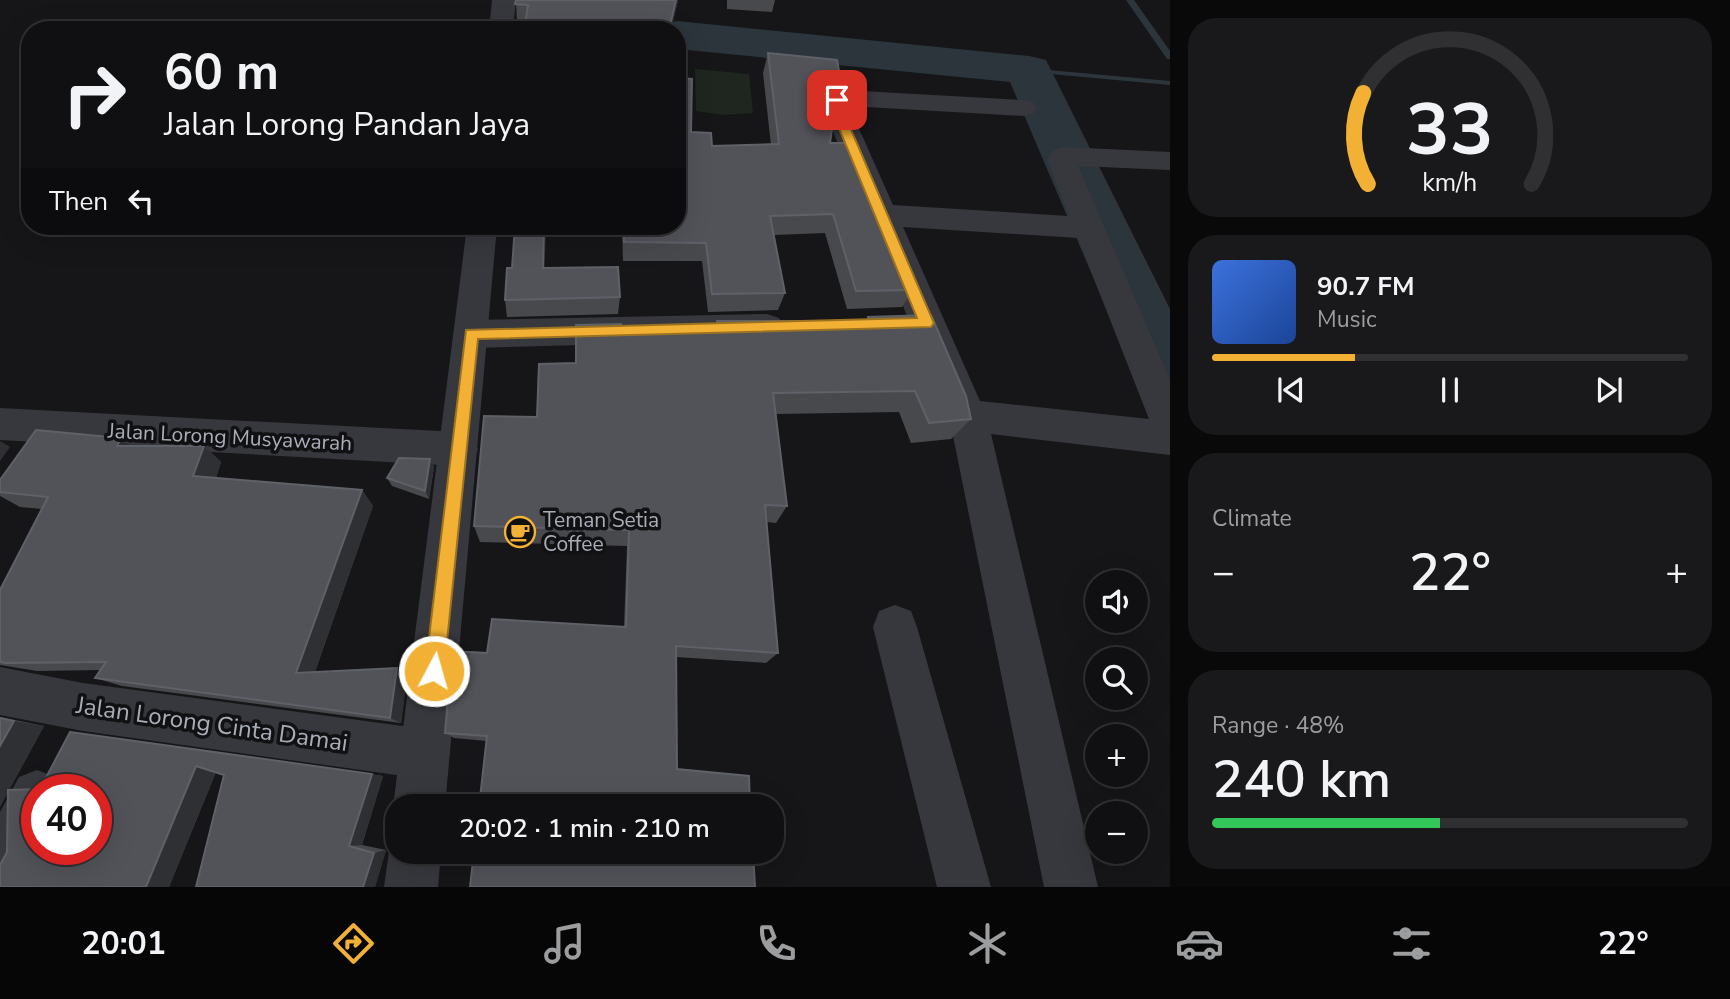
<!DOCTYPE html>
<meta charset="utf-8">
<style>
:root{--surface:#101012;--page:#19191b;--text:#f1f3f6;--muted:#9c9d9f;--line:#303032;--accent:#f2b134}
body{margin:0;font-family:"Nunito Sans",sans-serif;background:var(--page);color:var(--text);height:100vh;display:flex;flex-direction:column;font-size:26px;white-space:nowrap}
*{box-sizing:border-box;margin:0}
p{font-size:23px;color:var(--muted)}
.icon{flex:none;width:38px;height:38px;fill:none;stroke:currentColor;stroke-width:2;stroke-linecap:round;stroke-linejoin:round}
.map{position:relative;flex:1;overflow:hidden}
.sheet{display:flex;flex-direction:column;gap:18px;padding:18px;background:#09090a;width:560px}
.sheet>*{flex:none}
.banner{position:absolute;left:21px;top:21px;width:665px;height:214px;border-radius:28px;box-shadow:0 7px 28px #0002,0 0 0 2px var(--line);background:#101012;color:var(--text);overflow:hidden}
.fabs{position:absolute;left:1085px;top:570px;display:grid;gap:14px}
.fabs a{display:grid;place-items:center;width:63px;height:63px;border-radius:50%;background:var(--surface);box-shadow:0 7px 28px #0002,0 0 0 2px var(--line);font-size:35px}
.speed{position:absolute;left:21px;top:774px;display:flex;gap:14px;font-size:35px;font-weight:700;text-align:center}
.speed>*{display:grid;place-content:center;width:91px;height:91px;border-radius:50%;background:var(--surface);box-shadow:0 7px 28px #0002,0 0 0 2px var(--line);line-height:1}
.speed .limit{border:10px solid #d22;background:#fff;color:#111}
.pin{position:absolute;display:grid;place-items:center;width:60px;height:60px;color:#fff;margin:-30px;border-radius:14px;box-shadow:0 4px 10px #0006}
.me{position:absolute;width:77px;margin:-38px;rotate:6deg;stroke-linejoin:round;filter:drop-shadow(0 0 5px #0008)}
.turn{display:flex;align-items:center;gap:24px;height:147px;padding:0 28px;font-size:32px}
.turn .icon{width:91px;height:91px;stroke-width:2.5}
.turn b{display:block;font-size:49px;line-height:60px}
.then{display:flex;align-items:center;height:66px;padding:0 28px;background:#0003;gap:14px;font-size:26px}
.big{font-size:52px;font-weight:600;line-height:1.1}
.sheet .card{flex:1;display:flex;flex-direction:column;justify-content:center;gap:10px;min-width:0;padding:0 24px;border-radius:28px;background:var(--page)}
.sheet .dial{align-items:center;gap:0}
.dial svg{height:182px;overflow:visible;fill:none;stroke:var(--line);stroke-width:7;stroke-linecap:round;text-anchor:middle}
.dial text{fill:var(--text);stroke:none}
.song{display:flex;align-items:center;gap:21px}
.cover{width:84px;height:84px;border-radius:10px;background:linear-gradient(135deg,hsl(220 70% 55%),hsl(220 70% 35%))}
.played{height:7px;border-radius:4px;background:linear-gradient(90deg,var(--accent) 30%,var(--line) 30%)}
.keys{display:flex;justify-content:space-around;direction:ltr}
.heat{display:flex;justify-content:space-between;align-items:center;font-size:38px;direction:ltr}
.charge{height:10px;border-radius:5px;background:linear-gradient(90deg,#34c759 48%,var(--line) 0)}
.trip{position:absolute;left:385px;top:794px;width:399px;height:70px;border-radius:28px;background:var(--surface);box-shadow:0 7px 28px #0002,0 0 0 2px var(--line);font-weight:600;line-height:70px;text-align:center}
.tab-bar{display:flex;height:112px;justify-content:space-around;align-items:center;background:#060607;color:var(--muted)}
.tab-bar .icon{width:49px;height:49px}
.tab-bar .on{color:var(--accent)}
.tab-bar b{font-size:32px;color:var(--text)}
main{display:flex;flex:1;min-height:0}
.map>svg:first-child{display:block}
.green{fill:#1e261f}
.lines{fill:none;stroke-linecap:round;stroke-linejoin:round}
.stream{fill:#2c353c;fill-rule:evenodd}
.river{fill:#2c353c;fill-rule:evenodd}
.minor{fill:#37383d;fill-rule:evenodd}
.tertiary{fill:#37383d;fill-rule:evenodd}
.wall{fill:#47494d}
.shaded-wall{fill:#2f3033}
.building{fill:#525359;stroke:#5f6168;stroke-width:2;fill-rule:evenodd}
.route{fill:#f2b134;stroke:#9d7322;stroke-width:2}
.labels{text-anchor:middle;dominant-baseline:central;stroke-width:7;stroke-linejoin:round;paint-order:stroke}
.street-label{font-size:21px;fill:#a8adb8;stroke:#111113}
.poi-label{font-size:21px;fill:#a8adb8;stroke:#111113;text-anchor:start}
.near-street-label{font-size:24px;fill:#a8adb8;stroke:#111113}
</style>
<main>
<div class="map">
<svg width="1170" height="887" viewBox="0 0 1170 887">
<rect width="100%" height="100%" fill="#161618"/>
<!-- green -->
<path class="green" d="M695 69 749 74 753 113 723 115 696 111Z"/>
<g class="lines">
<!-- stream -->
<path class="stream" d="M1126 0H1134L1170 51V59H1167Z
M1026 68 1170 81V85L1029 72 1025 70Z"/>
<!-- river -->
<path class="river" d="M677 21 1029 56 1046 60 1170 309V406L1146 397 1136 378 1010 82 677 49V30H658L661 25Z"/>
<!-- minor -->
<path class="minor" d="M844 90 1024 100 1033 102 1037 108 1033 114 1024 116 849 106 893 205 1069 216 1047 159 1054 150 1064 147 1170 152V170L1078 166 1170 380V455L991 434 1098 887H1044L949 416 865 215 866 213 822 104 828 94ZM903 227 1078 238 1149 419 980 401Z
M767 314 779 318 784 327 779 336 767 340 471 348 459 344 454 334 459 324 471 320Z
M0 408 459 432 473 437 478 449 473 461 459 466 0 440Z
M895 605 911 611 917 627 991 887H937L873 627 879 611Z
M0 667 83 683 425 729 442 737 450 754 442 771 425 779 83 731 0 715Z
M37 770 55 777 60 789H37V849L19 884 0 887V812L19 777Z"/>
<!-- tertiary -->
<path class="tertiary" d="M492 0H516L513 30H489Z
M467 226H497L445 807H397V816L393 807Z
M396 833 397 852H441L438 887H384L389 852Z"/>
</g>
<!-- wall -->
<path class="wall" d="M516 0H678L671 30H525V24H517Z
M727 0H775L772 12 727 9Z
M768 53 832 90 829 91 830 143 913 290 902 307 847 309 825 233 774 235 785 293 778 310 708 312 702 261H623L622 226H677L691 132 712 146 771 145 763 73Z
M512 268H545L620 297 618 314 507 317 505 300Z
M868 317 971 419 951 439 911 443 899 412 776 414 787 506 776 523 767 522 778 653 766 663 676 657 677 769 750 807 487 741 454 738 445 733 487 653 624 627 627 546 480 542 474 526 537 417 576 363 622 332 715 330 717 321H866Z
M121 438 131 446H204L221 462 216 478 362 490 373 506 315 672 397 668 407 676 401 723 122 686 95 678 100 670 37 671 0 665V590L42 509 20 507 0 496V480Z
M430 459 434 467 429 499 392 486 387 478Z
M0 717 44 726 9 790 40 789 70 732 383 776 362 845 386 850 375 887H196L224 775 216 772 169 887H0L7 852 8 791 0 807Z"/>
<!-- shaded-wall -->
<path class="shaded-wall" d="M676 0H678L671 30H669Z
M839 71 832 90 826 93V83L832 73Z
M544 226H546L544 285 543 268Z
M121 438 142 455 117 446Z
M0 441 10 447 0 461Z
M204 446 221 462 212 491 193 476Z
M430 459 434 467 429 499 425 491Z
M362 490 373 506 312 680 296 673Z
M397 668 407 676 401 723 390 718Z
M14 721 44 726 0 807V746Z
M196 766 217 769 169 887H146Z
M372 774 383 776 362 845 349 846Z
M386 850 375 887H363L374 853Z"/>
<!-- building -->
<path class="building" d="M516 0H676L669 30H554L555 26 525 25 528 5 515 4Z
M768 53 837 60 839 71 832 73 826 83 835 108 830 143H850L913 290 856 291 833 214 770 216 785 293 712 294 706 243 624 242V226H677V78L692 79 691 132 711 133 712 146 779 144Z
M515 226H544L543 268 618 267 620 297 505 300 507 268H512Z
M931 315 966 396 971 419 929 423 915 391 773 393 787 506 765 505 778 653 676 646 677 769 749 776 750 807H479L487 736 445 733 452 651 487 653 492 619 626 627 629 530 474 526 484 416 537 417 539 364 576 363V325L621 324 622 332 718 330 717 321H869L868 317Z
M36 430 121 438 117 446H204L193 476 362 490 296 673 397 668 390 718 95 678 106 662 6 663 0 662V590L48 497 0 492V480Z
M399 458 430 459 425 491 387 478Z
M0 718 14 721 0 746Z
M70 732 372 774 349 846 374 853 363 887H196L224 775 196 766 146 887H0V865L7 852 8 790 40 789ZM37 789H96V849H37Z
M474 852H753L755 887H470Z"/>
<!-- route -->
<path class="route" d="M837 96 843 100 840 104 934 323 931 327 478 339 444 671 441 678 434 680 427 678 425 671 466 330 917 318 829 104Z"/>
<!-- icons -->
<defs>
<g id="cafe-ring" transform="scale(1.575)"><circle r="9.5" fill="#111113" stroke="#f2b134" stroke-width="1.5"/><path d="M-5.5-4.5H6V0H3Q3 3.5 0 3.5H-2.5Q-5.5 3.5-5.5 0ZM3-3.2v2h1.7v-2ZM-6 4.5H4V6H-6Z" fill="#f2b134"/></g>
</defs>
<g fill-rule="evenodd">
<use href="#cafe-ring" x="520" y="532"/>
</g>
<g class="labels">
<!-- street labels -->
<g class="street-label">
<text transform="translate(230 437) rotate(3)">Jalan Lorong Musyawarah</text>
</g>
<!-- poi labels -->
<g class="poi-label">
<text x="543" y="520">Teman Setia<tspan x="543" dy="24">Coffee</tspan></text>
</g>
<!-- near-street labels -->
<g class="near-street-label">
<text transform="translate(212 724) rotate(8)">Jalan Lorong Cinta Damai</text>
</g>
</g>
</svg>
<div class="fabs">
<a><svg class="icon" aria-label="sound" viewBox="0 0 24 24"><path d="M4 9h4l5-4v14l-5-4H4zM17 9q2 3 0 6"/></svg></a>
<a><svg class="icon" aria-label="search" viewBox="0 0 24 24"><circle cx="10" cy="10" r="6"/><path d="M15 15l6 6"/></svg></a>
<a>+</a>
<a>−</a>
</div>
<div class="speed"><div class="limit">40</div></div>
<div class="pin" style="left:837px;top:100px;background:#d93025"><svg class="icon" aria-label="arrive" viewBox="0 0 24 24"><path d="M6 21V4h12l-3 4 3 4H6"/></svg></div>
<svg class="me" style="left:434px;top:671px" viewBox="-20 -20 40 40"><circle r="17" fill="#f2b134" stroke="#fff" stroke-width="3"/><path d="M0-11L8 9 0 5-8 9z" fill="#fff"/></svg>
<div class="trip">20:02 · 1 min · 210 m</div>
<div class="banner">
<div class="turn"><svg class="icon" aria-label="right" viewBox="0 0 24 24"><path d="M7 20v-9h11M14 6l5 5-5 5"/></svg><div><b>60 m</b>Jalan Lorong Pandan Jaya</div></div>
<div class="then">Then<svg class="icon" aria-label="left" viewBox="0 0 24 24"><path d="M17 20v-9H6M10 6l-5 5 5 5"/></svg></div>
</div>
</div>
<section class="sheet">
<div class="card dial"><svg viewBox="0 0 100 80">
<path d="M14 69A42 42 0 1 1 86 69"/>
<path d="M14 69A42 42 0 0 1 12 29" stroke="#f2b134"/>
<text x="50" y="56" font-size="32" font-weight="700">33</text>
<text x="50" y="72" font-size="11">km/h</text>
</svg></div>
<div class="card">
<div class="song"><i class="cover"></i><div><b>90.7 FM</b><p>Music</p></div></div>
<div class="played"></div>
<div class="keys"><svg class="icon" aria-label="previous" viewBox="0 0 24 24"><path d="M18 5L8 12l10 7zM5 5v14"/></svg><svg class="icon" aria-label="pause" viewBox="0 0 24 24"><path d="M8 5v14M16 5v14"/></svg><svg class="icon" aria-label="next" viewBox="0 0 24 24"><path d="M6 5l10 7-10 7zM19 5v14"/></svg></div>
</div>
<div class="card"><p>Climate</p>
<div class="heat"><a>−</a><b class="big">22°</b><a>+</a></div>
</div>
<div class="card"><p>Range · 48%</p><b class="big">240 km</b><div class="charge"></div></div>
</section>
</main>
<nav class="tab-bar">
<b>20:01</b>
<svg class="icon on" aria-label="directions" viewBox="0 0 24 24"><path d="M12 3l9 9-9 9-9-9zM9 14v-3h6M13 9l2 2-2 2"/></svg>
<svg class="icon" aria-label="music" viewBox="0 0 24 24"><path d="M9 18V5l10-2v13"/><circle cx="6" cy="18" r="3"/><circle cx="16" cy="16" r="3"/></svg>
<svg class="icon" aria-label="phone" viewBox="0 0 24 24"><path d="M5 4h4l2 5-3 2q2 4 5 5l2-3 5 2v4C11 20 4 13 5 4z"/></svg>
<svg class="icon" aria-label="climate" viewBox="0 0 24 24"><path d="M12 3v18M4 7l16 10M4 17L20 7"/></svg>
<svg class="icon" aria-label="car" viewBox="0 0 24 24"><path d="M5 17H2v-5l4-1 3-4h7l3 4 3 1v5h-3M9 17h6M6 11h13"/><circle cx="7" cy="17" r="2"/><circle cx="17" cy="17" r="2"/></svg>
<svg class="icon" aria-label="filters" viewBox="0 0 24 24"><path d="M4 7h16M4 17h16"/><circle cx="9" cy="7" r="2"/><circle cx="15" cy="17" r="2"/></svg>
<b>22°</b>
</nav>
